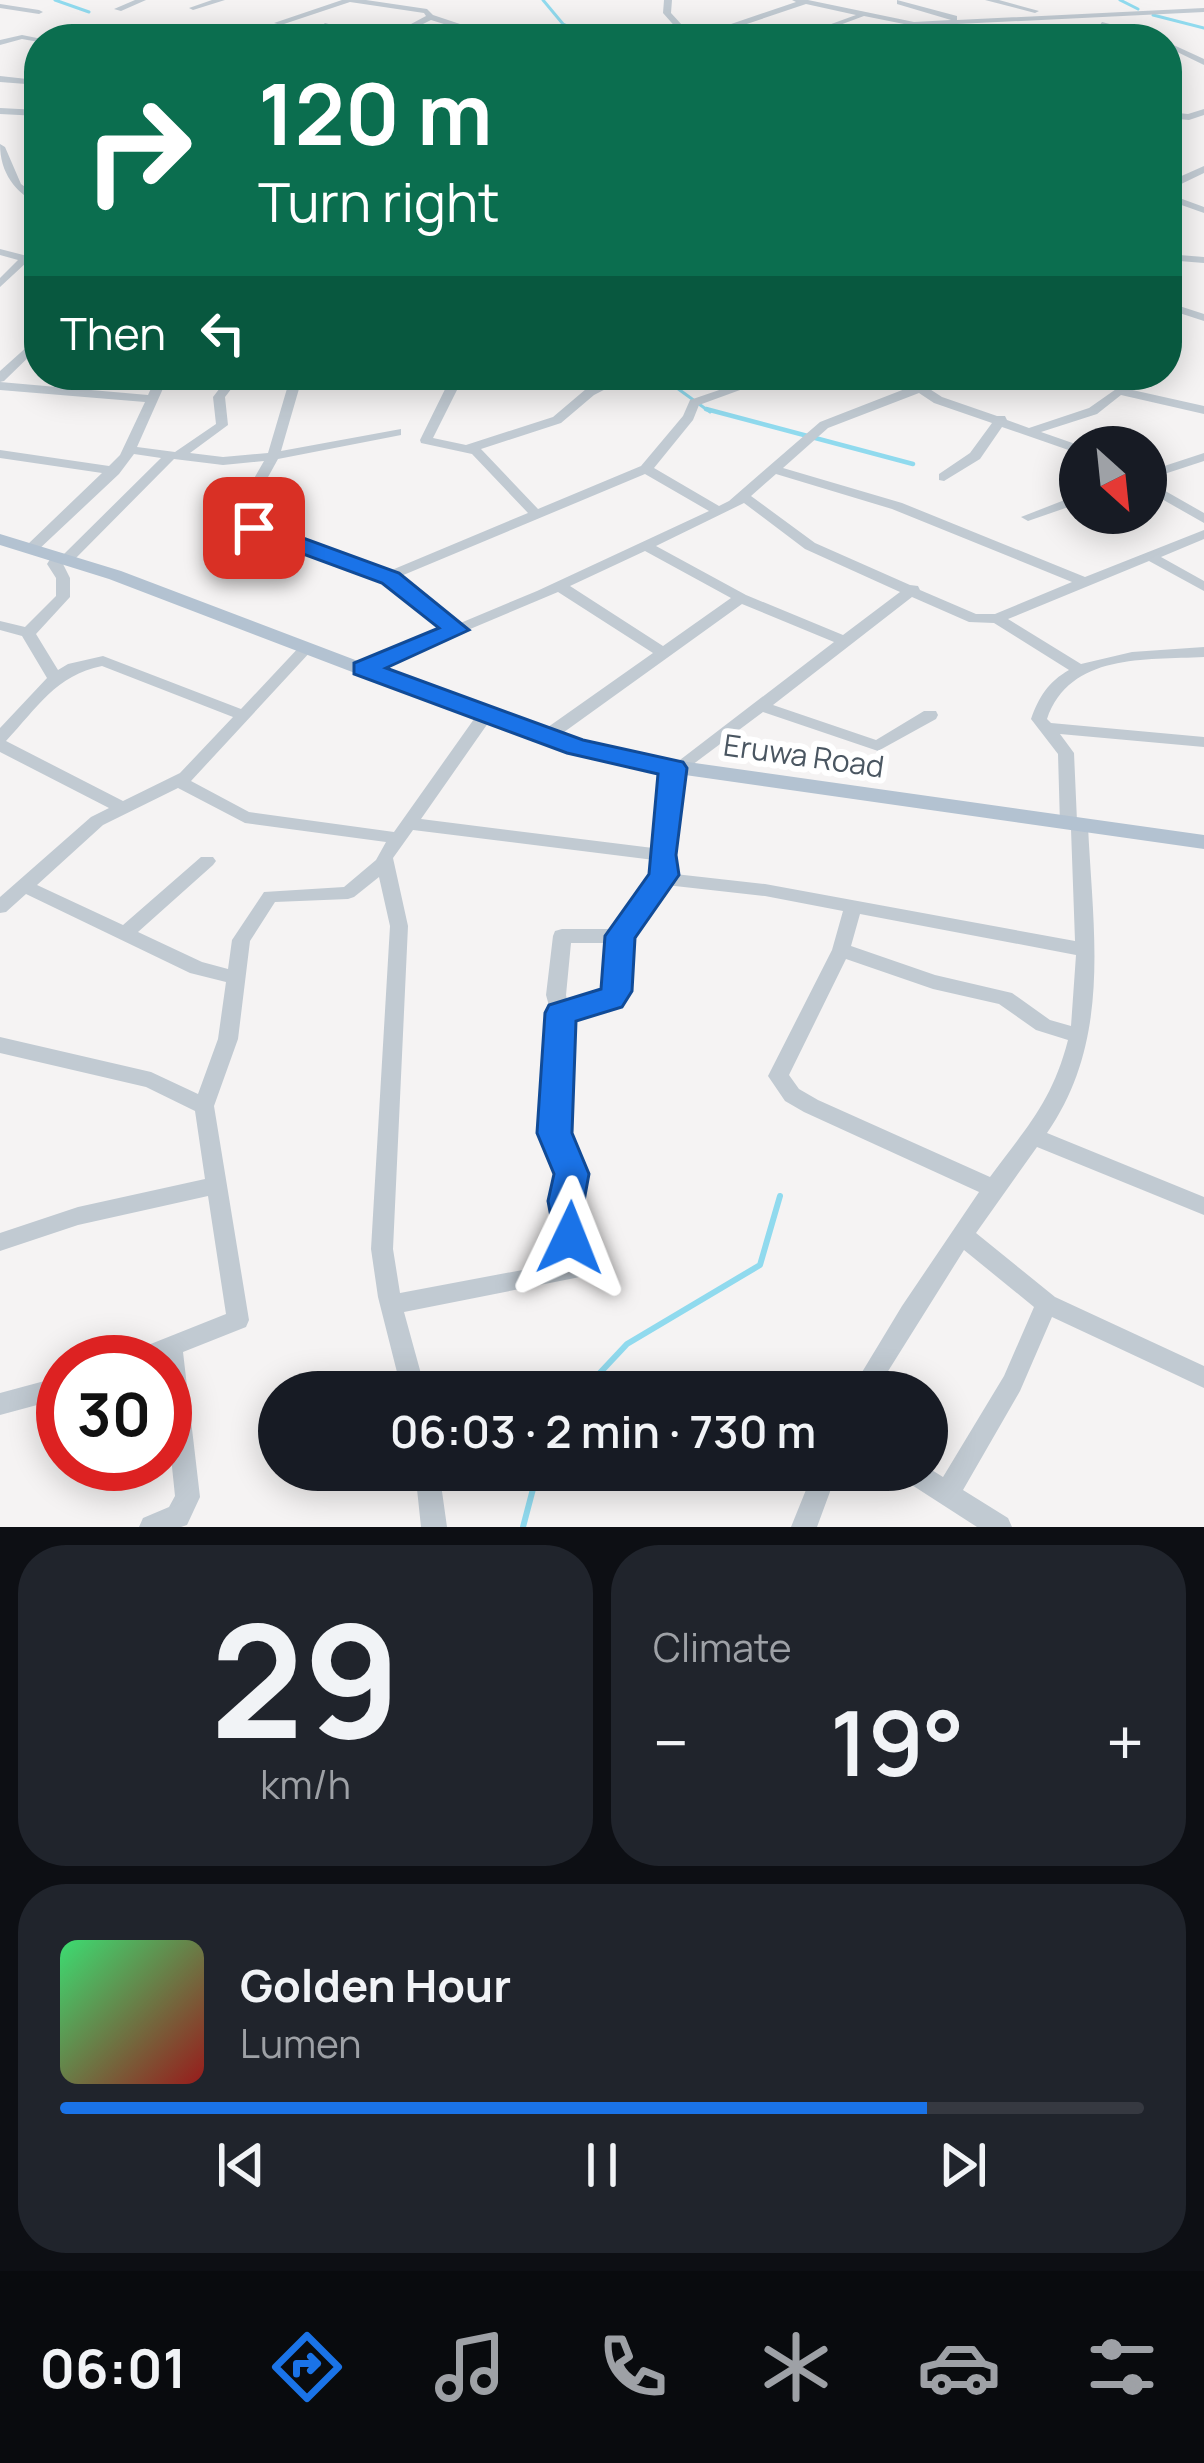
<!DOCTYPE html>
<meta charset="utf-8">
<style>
:root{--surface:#171b24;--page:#20242c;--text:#f1f3f6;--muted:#9ea1a6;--line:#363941;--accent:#1a73e8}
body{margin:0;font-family:Manrope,sans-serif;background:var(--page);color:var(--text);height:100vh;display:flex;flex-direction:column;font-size:45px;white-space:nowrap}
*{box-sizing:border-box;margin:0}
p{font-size:39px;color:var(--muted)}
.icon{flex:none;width:66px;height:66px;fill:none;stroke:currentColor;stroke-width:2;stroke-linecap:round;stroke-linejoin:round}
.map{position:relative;height:1527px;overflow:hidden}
.sheet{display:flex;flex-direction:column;gap:18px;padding:18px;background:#0d0f14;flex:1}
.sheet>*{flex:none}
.banner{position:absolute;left:24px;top:24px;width:1158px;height:366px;border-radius:48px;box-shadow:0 6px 30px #0003;background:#0b6e4f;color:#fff;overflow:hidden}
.needle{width:78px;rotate:153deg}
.tools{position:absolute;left:1059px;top:426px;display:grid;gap:24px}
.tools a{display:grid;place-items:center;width:108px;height:108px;border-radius:50%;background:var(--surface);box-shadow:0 6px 30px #0003;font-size:60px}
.speed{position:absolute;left:36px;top:1335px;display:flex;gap:24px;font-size:60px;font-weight:700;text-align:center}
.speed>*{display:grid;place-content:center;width:156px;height:156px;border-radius:50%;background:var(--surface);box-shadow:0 6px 30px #0003;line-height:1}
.speed .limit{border:18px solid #d22;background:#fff;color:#111}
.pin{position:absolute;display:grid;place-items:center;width:102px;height:102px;color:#fff;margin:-51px;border-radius:24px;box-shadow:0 6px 18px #0006}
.me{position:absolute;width:132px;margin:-66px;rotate:2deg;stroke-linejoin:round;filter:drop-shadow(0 0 9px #0008)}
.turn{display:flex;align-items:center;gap:42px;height:252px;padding:0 36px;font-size:54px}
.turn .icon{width:156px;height:156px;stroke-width:2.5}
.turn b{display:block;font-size:84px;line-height:102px}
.then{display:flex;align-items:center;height:114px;padding:0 36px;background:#0003;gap:24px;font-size:45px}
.big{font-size:90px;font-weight:600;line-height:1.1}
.sheet .tile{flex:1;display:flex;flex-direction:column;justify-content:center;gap:18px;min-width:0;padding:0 42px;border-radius:48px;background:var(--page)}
.sheet .dial{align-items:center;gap:0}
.dial b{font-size:156px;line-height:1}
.song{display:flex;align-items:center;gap:36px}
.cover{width:144px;height:144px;border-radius:18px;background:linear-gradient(135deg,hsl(140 70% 55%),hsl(0 70% 35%))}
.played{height:12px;border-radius:6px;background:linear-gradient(90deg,var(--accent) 80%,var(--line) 80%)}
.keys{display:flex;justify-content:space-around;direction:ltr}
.heat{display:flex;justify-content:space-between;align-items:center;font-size:66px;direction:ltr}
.sheet .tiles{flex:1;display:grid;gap:18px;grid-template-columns:1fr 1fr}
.tile:last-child{grid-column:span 2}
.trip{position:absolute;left:258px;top:1371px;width:690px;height:120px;border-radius:60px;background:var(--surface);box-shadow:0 6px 30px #0003;font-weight:600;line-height:120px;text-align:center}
.menu{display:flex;height:192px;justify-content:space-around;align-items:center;background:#090b0e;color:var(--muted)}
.menu .icon{width:84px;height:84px}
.menu .active{color:var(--accent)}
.menu b{font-size:54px;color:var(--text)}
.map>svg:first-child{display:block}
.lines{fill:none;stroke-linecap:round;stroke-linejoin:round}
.stream-far2{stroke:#90daee;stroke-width:3}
.stream-far1{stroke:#90daee;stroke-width:4.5}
.stream{stroke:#90daee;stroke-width:6}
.minor{fill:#c1cad2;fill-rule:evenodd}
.major{fill:#b3c2d1;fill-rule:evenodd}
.route{fill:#1a73e8;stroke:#114b97;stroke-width:3}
.labels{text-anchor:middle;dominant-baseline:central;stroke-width:12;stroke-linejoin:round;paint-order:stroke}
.street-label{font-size:30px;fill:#4a5661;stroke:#fff}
</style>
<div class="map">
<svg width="1204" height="1527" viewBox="0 0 1204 1527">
<rect width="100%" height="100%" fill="#f5f3f3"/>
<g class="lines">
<!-- stream-far2 -->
<path class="stream-far2" d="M55 0 89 12
M543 0 563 24 596 39
M1120 0 1138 9
M1153 15 1204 28
M659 375 710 412"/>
<!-- stream-far1 -->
<path class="stream-far1" d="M706 409 913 464"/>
<!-- stream -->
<path class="stream" d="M582 1392 627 1344 760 1265 780 1196
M523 1527 538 1470"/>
<!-- minor -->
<path class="minor" d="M135 0H146L121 11 114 9Z
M212 0H225L193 10 189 8Z
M342 0H366L427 9 433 15 505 39H492L431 20 393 39H383L426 16 424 13 350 2 281 25 274 23Z
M664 0H672L671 13 693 37 796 2 792 0H808L914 22 951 20 897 4V0L957 16V20L1204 8V12L957 24 988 39H977L945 25 914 26 864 16 802 39H790L856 15 806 4 702 39H686L663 13Z
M985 0H999L1039 11 1035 13Z
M0 4 39 10 43 12 39 14 0 8Z
M1102 22 1160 37 1161 39H1148L1099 26Z
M325 23 332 25 316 39H307Z
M192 27 195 31 140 39H119Z
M1039 29 1056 39H1046L1035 31Z
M22 35 42 39H39V42L22 39 0 45V40Z
M905 35 908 39H893L894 37Z
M1167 42 1204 59V65L1167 47Z
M0 76 36 80 39 81V85L0 82Z
M0 108 39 110V116L0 114Z
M1204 109V115L1189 120 1167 118V112L1188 114Z
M0 144 5 147 21 184 39 197V205C15 192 0 173 0 144Z
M1204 166V173L1177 186 1174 196 1204 207V213L1173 202 1167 207 1168 182Z
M0 249 39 259V265L27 262 0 287V278L18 260 0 255Z
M1167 254 1204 257V263L1167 260Z
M1167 302 1204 314V321L1167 309Z
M39 336V347L4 381 0 382V371Z
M157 375H169L137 447 175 452 216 424 213 397 230 375H242L225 397 228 425 190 453 223 457 268 453 291 375H303L281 451 401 429V435L396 436 278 459 246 517 387 572 528 513 472 454 421 443 420 440 452 375H464L461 382 513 375H546L540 379 457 390 433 438 466 445 553 417 586 389 617 375H633L594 395 561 423 481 449 538 509 641 466 683 416 690 400 763 375H781L699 405 693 420 654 468 719 506 729 501 820 422 910 387 894 375H908L942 397 997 416H1005L1007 420 1029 428 1089 408 1119 387 1204 406V414L1121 395 1097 414 1041 432 1084 447H1080V454L1002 427 980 459 944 481 939 480V474L970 453 992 423 934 403 919 393 828 428 783 468 902 503 1085 577 1204 530V539L1161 557 1204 581V591L1149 561 1008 619 1081 664 1132 652 1204 647V657C1145 660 1070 653 1047 719L1051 723 1204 737V747L1060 734 1074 753 1077 821 1085 822 1088 826C1093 933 1112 1039 1047 1133L1204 1197V1215L1037 1147 976 1233 1055 1297 1204 1366V1388L1052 1317 1020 1391 963 1490 1008 1518 1012 1527H977L901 1478 898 1470H927V1467L943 1477 1004 1376 1034 1307 964 1250 875 1392H850L902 1306 979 1192 804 1112 785 1101 768 1076 832 950 843 911 765 896 666 885 629 937 626 991C614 1010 591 1012 570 1018L564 1133 582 1174 577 1212 583 1270 580 1277 404 1312 426 1392H402L378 1297 371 1249 390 926 379 877 354 897 348 899 275 902 250 941 238 1039 214 1106 249 1320 246 1327 183 1352 200 1497 187 1525 181 1527H139L143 1518 169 1507 175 1496 165 1399V1362H119L123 1355 226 1314 208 1196 78 1225 0 1251V1233L78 1207 205 1179 195 1111 146 1087 0 1053V1037L151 1072 198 1094 218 1039 226 982 190 973 26 894 6 912 0 913V897L91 817 109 808 0 752V728L47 678 22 636 0 630V621L25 627 56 596V578L47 564 54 553 64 554 161 458 134 454 119 474 37 551H27V545L102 473 0 458V450L109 466 120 455 145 402 0 390V382L148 395ZM174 459 223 465 264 461 231 519 233 522 387 581 445 629 358 666 355 669 358 672H368L558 592 653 653 541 732 539 736 541 740H553L742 604 834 642 676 763 667 764 653 848 421 819 493 716 485 711 479 712 394 832 249 812 191 781 312 650 315 647 312 644H302L241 709 103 656 68 664 58 670 36 634 70 597V578L62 562H72ZM645 474 709 511 537 591 458 624 402 581 401 576ZM776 474 892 509 1072 582 995 614H976L920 590 918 586 910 585 815 543 751 496ZM744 503 805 549 900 592 843 635 746 595 656 546ZM645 551 731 598 663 646 570 586ZM912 597 969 622 994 623 1069 670C1048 682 1039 697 1031 719L1058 754 1060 824 1063 828 1071 829 1075 941 765 884 675 874 670 855 680 774 763 712 878 751 936 719 938 715 936 711H924L876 740 773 705ZM102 666 233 717 180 773 123 801 6 741C37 708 56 675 102 666ZM178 788 245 823 386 842 376 860 344 887 264 892 232 940 228 969 202 962 138 932 213 865 216 861 213 857H201L123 925 37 885 103 825ZM413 830 654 860 657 872 615 929H562L555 931 553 936 546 995 551 1013 544 1133 560 1174 555 1212 560 1263 400 1293 393 1249 408 926 393 858ZM860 914 1076 955 1071 1026 1050 1020 1012 993 935 975 851 946ZM571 943H610L607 990 603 994 568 1004 566 995ZM846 959 933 989 999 1004 1036 1030 1068 1040C1052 1102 1026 1128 990 1177L818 1100 799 1089 789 1075Z
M1204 453V461L1146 480V472Z
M1146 480 1204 513V523L1146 490Z
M1080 494V503L1028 521 1021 517Z
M63 1376V1398L0 1415V1393Z
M415 1470H439L447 1527H421Z
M814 1470H838L817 1527H791Z"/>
<!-- major -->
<path class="major" d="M0 534 121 571 492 712 624 753 1204 835V849L622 766 478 720 109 579 0 545Z"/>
</g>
<!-- route -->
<path class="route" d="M246 523H262L399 573 469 630 386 668 583 740 683 762 687 768 676 855 679 875 635 938 632 991 622 1007 576 1021 572 1133 589 1174 584 1201 588 1238 583 1249 570 1254 557 1249 548 1201 554 1174 537 1133 545 1013 549 1005 601 989 605 936 649 874 658 774 567 753 354 674V663L439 628 382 583 246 533Z"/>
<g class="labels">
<!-- street labels -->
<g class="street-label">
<text transform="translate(804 755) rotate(8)">Eruwa Road</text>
</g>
</g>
</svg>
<div class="tools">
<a><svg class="needle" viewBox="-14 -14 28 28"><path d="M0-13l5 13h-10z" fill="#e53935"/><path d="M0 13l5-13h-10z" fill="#9ea1a6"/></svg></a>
</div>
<div class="speed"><div class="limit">30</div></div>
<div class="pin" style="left:254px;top:528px;background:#d93025"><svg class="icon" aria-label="arrive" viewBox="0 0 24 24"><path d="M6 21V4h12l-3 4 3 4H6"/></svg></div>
<svg class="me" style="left:570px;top:1238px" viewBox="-20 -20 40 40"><path d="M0-17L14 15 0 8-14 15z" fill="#1a73e8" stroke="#fff" stroke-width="4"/></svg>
<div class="trip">06:03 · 2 min · 730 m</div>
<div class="banner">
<div class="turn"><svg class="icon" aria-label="right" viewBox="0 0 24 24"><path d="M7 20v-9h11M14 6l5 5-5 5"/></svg><div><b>120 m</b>Turn right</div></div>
<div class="then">Then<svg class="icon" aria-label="left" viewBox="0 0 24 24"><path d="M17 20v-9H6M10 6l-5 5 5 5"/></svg></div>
</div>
</div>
<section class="sheet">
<div class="tiles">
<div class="tile dial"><b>29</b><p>km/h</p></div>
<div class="tile"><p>Climate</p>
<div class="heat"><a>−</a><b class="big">19°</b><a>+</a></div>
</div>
<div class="tile">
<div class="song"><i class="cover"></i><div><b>Golden Hour</b><p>Lumen</p></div></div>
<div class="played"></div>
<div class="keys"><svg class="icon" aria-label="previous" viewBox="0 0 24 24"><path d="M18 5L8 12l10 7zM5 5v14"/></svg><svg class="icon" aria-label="pause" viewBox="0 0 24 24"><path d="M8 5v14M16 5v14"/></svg><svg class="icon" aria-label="next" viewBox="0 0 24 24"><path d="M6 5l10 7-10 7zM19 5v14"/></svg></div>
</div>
</div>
</section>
<nav class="menu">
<b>06:01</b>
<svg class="icon active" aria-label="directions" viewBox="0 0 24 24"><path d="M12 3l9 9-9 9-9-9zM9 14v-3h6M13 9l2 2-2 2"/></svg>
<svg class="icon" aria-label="music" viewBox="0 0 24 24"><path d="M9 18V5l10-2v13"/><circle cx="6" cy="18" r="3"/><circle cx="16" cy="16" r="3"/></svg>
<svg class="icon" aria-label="phone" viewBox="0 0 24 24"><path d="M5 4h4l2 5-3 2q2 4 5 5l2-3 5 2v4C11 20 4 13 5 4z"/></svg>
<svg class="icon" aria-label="climate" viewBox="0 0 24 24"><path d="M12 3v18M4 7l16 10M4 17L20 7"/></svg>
<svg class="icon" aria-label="car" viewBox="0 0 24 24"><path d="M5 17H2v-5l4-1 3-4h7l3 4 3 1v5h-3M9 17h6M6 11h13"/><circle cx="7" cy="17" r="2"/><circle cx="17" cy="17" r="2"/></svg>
<svg class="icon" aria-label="filters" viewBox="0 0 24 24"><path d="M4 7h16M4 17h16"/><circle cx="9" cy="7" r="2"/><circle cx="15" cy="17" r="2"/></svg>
</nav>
